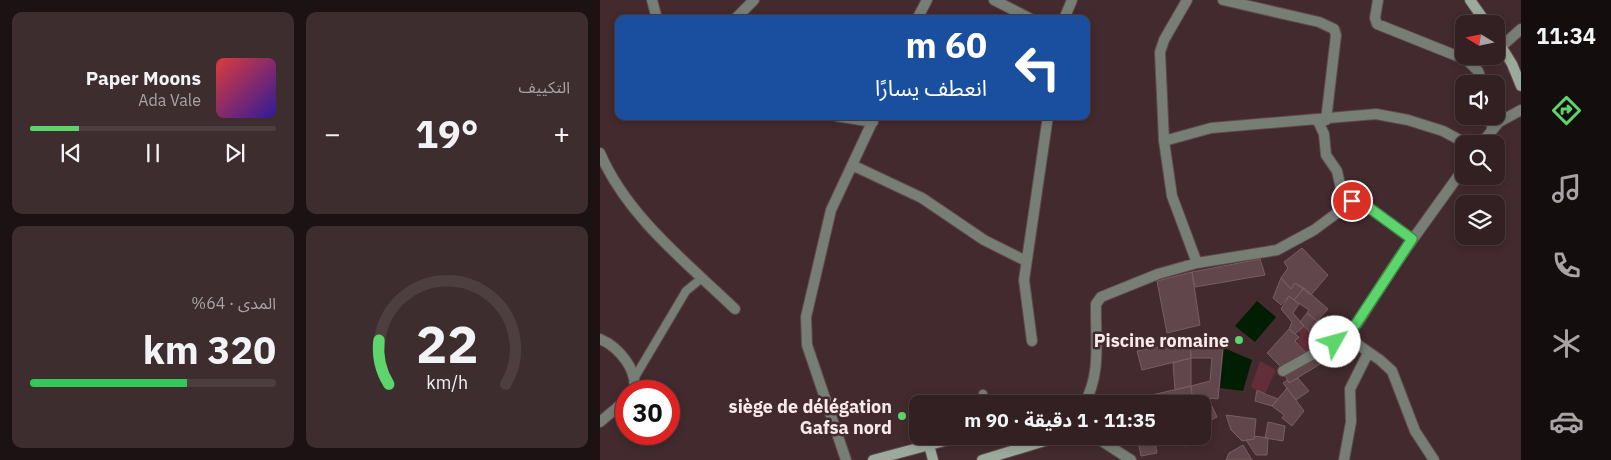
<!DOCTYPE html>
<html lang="ar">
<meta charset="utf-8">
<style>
:root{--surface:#322022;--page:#3d2d2f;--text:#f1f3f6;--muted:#a8a3a5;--line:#4d3e40;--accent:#5ed56c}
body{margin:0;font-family:"IBM Plex Sans","Noto Sans Arabic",sans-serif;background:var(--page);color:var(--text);direction:rtl;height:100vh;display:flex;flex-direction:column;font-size:19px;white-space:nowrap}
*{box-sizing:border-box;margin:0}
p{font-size:16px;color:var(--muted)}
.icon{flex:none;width:28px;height:28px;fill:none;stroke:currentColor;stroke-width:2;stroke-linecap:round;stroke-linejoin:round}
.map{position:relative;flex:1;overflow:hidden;direction:ltr}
.sheet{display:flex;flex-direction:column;gap:12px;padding:12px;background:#1c1213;width:600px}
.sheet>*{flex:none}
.guide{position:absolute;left:15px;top:15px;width:475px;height:105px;border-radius:10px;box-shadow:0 2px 8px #0003,0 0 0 1px var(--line);direction:rtl;background:#1a4fa0;color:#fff;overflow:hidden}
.needle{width:32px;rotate:280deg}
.buttons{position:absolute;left:855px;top:15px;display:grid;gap:10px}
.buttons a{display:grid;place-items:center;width:50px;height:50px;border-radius:10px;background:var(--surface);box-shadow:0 2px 8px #0003,0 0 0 1px var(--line);font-size:25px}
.speed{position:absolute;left:15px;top:380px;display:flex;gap:10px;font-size:25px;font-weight:700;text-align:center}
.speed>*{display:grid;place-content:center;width:65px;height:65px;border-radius:50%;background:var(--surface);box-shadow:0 2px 8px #0003,0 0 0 1px var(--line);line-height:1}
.speed .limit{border:8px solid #d22;background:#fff;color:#111}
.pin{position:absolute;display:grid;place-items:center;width:42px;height:42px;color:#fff;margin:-21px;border:2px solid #fff;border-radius:50%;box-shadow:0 1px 5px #0007}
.me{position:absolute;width:55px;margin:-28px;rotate:52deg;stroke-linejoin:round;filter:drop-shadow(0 0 4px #0008)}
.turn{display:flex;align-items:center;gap:18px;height:105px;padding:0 20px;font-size:22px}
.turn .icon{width:65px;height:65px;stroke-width:2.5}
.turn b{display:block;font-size:35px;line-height:42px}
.big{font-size:38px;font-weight:700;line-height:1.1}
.sheet .tile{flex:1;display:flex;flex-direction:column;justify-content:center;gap:8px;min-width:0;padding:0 18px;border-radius:10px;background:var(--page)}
.sheet .dial{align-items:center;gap:0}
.dial svg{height:130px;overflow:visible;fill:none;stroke:var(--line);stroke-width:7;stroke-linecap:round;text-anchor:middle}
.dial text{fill:var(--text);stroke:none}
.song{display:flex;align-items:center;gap:15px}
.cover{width:60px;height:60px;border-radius:8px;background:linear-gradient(135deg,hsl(0 70% 55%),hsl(250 70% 35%))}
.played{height:5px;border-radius:2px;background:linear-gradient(90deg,var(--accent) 20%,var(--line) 20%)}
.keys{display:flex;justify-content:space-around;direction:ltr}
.heat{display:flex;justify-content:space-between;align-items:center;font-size:28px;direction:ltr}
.charge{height:8px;border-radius:4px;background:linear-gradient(90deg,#34c759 64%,var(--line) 0)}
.sheet .tiles{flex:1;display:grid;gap:12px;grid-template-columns:repeat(2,1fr)}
.trip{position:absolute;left:309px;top:395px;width:302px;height:50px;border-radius:10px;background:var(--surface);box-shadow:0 2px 8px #0003,0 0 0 1px var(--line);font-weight:700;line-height:50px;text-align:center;direction:rtl}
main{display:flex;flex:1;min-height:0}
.tab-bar{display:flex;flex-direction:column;width:90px;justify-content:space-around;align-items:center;background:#140d0e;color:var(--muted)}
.tab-bar .icon{width:35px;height:35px}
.tab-bar .on{color:var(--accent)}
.tab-bar b{font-size:22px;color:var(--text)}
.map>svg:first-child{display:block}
.green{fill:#632e39}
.water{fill:#001e03}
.building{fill:#61474b;stroke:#795d61}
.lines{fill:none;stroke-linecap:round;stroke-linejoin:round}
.lane-casing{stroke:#60494c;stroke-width:10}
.street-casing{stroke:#60494c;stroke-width:12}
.secondary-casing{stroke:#60494c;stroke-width:12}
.lane{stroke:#767e76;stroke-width:8}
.street{stroke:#767e76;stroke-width:10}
.secondary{stroke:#9caa9c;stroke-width:10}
.route-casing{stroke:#3d8a46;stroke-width:12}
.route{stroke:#5ed56c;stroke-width:9}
.poi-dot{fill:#5ed56c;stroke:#422a2e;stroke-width:2}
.labels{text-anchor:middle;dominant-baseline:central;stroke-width:5;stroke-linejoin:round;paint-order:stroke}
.poi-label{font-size:18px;font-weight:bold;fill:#fbeaec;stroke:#422a2e;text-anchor:end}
</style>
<main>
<nav class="tab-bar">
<b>11:34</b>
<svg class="icon on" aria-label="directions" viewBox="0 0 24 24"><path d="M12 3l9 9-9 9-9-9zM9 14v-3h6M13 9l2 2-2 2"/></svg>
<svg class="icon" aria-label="music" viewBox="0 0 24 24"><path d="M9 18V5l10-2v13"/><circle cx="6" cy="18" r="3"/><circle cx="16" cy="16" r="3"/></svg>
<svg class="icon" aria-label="phone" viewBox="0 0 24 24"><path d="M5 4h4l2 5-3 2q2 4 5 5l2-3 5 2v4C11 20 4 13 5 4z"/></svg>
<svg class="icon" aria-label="climate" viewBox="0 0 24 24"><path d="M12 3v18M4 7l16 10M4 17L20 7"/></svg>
<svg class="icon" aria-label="car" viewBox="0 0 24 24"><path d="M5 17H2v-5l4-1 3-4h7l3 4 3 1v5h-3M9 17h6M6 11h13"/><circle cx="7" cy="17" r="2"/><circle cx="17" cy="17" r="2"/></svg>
</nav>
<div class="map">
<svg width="921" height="460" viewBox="0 0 921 460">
<rect width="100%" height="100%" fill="#422a2e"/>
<!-- green -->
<path class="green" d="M704 326 721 344 706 353 696 340 701 335 698 332Z
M660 361 676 370 665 394 651 387Z"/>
<!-- water -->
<path class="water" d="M657 301 676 317 655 342 635 326Z
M624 348 652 360 643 391 620 388Z"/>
<!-- building -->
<path class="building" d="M702 248 728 275 711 295 695 283 691 289 681 278 688 268 684 262Z
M660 259 665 275 595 287 592 272Z
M592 272 600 325 567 333 557 281Z
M681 278 691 289 695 283 704 288 694 300 689 296 681 305 673 298Z
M704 288 728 309 717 321 707 313 709 310 694 300Z
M689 296 699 304 693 313 704 326 695 334 689 329 692 322 681 309Z
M707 313 717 321 733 336 721 344 700 322Z
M689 329 699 337 695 341 706 353 682 368 667 353Z
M601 337 616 339V346L623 347 618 399 610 398V402L593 404 591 386 610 381 612 358H591L590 341Z
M590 341 591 358 542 370 537 351Z
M720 354 725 361 689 383 685 375Z
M591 358V386L575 390 573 363Z
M698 378 709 391 696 400 683 383 687 380 689 383Z
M591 386 593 404H531L530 400Z
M687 388 704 411 692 426 682 418 684 415 672 406Z
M657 390 665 394 678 399 672 406 655 401Z
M610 402 617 417 609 421 602 404Z
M626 415 656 419 654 439 642 441 631 430Z
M604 421 609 440 585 446 581 436H602Z
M668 422 685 426 683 441 665 438Z
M537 436H554L557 453 541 456Z
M655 436 668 438 667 455H656L646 440 654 439Z
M643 445 652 460H626L629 453Z"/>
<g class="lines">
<!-- lane casing -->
<g class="lane-casing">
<path id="lane" d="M35 377 86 291 102 278
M383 394 385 404"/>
</g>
<!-- street casing -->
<g class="street-casing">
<path id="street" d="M52 0 57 19
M394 0 431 19
M587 0 564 40 560 52 564 141 611 128 776 114 808 120 843 131 867 144
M623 0 719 22 734 29 736 35 726 120
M778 0 775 18 777 24 867 60 878 71 883 84
M135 19 154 0
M317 19 327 0
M464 19 472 0
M902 46 921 29
M236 116 273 122
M891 116 892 130
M717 119 724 134 726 155 737 171 741 189 748 203
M564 141 572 196 597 263
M881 144 899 122 921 110
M0 153C27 216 86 262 135 309
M252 165 322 198 384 240 426 261
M744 335 780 360 792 371 815 431 834 460
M0 339C19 347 38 370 34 391
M432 341 424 280 448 116
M683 371 735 342 757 324 795 264 864 168
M484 404C502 373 495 339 496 304L501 297 558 274 597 263 677 250 714 230 753 201 764 204 812 239
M0 422 26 400
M494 436 531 460
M462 437 474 440 482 436
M246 460 207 345 206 317 231 210 275 116
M744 460 751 422 750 389 768 353"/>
</g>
<!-- secondary casing -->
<g class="secondary-casing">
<path id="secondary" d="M870 0 887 24
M896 38 912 64 921 86
M329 445 333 460
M273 460 363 436
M382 460 448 440H469"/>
</g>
<!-- lane -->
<use href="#lane" class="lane"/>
<!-- street -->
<use href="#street" class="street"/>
<!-- secondary -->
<use href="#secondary" class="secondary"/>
</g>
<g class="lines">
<!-- route casing -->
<g class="route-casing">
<path id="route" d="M735 342 756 324 812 239 764 204 752 201"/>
</g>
<!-- route -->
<use href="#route" class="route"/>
</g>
<!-- markers -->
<g class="poi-dot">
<circle cx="639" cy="340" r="5"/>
<circle cx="302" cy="416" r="5"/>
</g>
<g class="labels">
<!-- poi labels -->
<g class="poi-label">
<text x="629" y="340">Piscine romaine</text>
<text x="292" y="406">siège de délégation<tspan x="292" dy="21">Gafsa nord</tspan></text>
</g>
</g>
</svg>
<div class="buttons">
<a><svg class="needle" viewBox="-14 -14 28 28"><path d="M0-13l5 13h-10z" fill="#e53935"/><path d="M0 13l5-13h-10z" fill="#a8a3a5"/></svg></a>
<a><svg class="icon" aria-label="sound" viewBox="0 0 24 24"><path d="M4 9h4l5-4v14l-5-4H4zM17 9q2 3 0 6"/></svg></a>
<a><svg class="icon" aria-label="search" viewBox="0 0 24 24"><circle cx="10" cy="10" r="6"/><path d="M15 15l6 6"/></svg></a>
<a><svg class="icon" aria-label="layers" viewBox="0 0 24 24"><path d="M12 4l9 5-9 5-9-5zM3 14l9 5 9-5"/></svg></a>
</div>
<div class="speed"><div class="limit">30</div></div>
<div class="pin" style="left:752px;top:201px;background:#d93025"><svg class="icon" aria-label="arrive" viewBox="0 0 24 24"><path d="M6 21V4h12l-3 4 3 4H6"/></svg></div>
<svg class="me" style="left:735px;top:342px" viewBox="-20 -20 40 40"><circle r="19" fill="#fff"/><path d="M0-13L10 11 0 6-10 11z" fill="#5ed56c"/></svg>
<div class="trip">11:35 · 1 دقيقة · 90 m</div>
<div class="guide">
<div class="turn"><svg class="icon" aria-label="left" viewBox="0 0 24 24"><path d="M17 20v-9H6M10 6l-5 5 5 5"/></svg><div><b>60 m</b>انعطف يسارًا</div></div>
</div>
</div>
<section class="sheet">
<div class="tiles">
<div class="tile"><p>التكييف</p>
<div class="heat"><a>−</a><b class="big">19°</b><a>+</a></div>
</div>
<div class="tile">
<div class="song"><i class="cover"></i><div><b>Paper Moons</b><p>Ada Vale</p></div></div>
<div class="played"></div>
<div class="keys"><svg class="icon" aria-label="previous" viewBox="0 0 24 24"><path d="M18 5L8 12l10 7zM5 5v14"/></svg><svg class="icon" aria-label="pause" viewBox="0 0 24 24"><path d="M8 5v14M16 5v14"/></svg><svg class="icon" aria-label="next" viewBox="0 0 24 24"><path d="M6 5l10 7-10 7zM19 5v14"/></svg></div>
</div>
<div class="tile dial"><svg viewBox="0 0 100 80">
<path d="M14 69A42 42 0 1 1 86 69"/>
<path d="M14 69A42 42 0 0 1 8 42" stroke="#5ed56c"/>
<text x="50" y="56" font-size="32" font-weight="700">22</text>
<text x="50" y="72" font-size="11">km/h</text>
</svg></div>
<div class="tile"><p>المدى · 64%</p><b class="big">320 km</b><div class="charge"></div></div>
</div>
</section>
</main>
